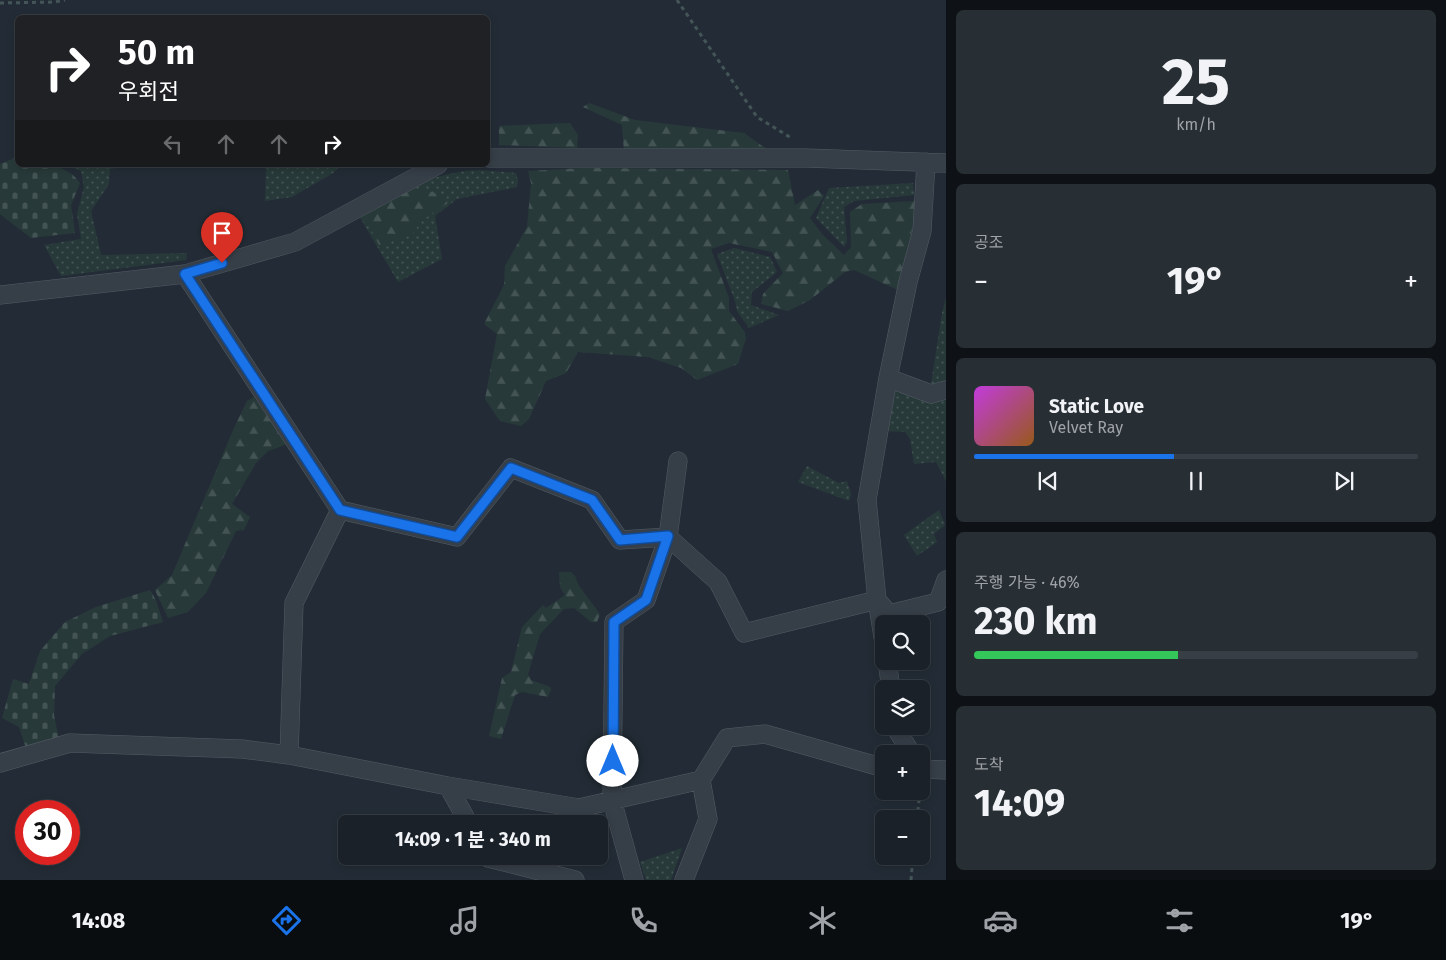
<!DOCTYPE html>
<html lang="ko">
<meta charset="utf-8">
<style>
:root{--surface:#1a2128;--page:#272e34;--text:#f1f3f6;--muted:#9fa3a8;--line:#383e45;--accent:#1a73e8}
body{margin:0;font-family:"Fira Sans","Noto Sans KR",sans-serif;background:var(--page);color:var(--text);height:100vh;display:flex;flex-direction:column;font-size:19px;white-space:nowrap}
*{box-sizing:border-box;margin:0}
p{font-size:16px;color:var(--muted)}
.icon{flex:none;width:28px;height:28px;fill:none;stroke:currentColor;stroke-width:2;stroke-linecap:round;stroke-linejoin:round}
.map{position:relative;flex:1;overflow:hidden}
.sheet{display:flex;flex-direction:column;gap:10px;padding:10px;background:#0e1216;width:500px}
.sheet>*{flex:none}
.hud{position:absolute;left:15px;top:15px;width:475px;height:152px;border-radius:8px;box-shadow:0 2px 8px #0003,0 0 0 1px var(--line);background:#202124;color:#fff;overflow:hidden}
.buttons{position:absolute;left:875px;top:615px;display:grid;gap:10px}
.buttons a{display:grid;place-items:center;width:55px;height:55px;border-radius:8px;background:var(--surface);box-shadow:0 2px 8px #0003,0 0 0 1px var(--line);font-size:25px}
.speed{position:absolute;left:15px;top:800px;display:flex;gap:10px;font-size:25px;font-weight:700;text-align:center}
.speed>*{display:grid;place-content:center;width:65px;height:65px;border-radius:50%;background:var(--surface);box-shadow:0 2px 8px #0003,0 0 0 1px var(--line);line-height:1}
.speed .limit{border:8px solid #d22;background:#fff;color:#111}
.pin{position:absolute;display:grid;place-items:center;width:42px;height:42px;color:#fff;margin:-51px -21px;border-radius:50% 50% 50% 0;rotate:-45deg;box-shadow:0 0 5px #0007}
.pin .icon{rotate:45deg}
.me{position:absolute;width:55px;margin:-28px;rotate:0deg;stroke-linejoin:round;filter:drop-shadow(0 0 4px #0008)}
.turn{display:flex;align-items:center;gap:18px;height:105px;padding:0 20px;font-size:22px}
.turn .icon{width:65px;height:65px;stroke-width:2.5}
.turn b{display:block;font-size:35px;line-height:42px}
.lanes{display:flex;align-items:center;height:48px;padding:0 20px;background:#0003;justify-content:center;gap:25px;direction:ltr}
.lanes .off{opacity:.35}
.big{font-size:38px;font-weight:700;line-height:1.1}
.sheet .tile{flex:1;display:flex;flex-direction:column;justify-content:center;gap:8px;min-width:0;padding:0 18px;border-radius:8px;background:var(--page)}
.sheet .dial{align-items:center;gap:0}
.dial b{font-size:65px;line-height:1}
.song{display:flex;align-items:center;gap:15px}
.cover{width:60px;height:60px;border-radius:8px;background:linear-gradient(135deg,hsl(290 70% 55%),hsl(30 70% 35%))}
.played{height:5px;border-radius:2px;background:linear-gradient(90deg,var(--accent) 45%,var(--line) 45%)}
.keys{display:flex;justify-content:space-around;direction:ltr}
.heat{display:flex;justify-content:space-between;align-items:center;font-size:28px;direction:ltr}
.charge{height:8px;border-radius:4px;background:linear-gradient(90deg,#34c759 46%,var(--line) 0)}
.trip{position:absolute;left:338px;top:815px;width:270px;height:50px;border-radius:8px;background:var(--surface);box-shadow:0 2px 8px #0003,0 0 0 1px var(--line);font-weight:700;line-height:50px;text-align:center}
.tab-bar{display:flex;height:80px;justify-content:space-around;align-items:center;background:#0a0d10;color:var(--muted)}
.tab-bar .icon{width:35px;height:35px}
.tab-bar .current{color:var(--accent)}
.tab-bar b{font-size:22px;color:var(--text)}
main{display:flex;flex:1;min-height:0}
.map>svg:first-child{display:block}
.grass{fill:url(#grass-dots)}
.forest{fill:url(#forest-firs)}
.cemetery{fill:url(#cemetery-stones)}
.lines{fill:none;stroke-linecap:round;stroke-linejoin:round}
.minor-casing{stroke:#545b65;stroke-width:19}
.path{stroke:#445557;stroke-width:3;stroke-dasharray:4 4;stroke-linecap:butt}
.minor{stroke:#363e47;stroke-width:18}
.route-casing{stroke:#114b97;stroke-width:12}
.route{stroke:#1a73e8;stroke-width:9}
</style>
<main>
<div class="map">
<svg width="946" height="880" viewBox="0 0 946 880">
<defs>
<pattern id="grass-dots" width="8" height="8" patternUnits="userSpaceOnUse" patternTransform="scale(1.25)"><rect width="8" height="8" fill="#273a39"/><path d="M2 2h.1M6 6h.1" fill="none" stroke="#445454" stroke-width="1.8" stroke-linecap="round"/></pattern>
<pattern id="forest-firs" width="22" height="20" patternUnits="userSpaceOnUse" patternTransform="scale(1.25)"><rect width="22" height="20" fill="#273a39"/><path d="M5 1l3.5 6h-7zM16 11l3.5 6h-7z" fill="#445454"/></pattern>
<pattern id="cemetery-stones" width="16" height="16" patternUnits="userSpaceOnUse" patternTransform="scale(1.25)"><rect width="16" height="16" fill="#273a39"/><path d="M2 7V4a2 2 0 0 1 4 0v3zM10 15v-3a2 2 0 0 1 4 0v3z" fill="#445454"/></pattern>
</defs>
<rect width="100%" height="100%" fill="#232c36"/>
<!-- grass -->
<path class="grass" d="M66 165H135L110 169 109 184 91 211 101 255 187 253 186 260 61 276 44 245 81 239 77 214 84 187 81 171Z
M266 165H341L333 173 292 197 265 201Z
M479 170 516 173 518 181 517 187 457 199 435 216 442 259 398 282 358 214C398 192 432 172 479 170Z
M913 183 914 195 854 201 844 207 847 242 844 247 816 218 829 188Z
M734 248 770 257 777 272 752 292 751 305 779 315 749 328 737 311 735 301 717 254Z
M946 298V383L938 385 931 384 942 313Z
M893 388 946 395V481L936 462 914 464 910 439 905 432 886 431Z
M807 466 839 483 847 481 851 494 849 501 798 482Z
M939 510 945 525 934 534 937 542 917 556 904 535Z
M682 848 671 880H646L640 862Z"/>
<!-- forest -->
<path class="forest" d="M589 103 635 120 744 133 768 150 624 152 622 125 583 107Z
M570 123 578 135 577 148 499 145V126Z
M584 168 788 170 795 205 818 190 824 196 810 218 822 234 844 255 851 247 850 212 862 204 914 201 917 209 898 290 854 270 845 272 810 300 788 311 761 304 763 294 783 273 772 252 729 243 711 249 729 298V311L744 331 746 338 738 364 697 380 681 368 648 357 578 352 566 373 546 381 529 419 521 426 500 421 485 399 497 334 484 324 504 285 505 266 527 227 531 183 528 171Z
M424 190 446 196 448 203 422 220 412 235 379 245 364 216 407 191Z
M254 397 286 440 285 445 268 451 256 463 232 504 250 517 244 530 236 531 206 593 188 612 168 618 155 590 172 575 234 428 247 401Z
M559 572H571L575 576 579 586 600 614 597 622H591L574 608 564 609 540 634 528 674 531 680 550 687 551 690 548 697 522 692 515 695 501 739 489 736 502 678 511 672 522 627 543 605 546 608 565 595 560 587Z"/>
<!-- cemetery -->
<path class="cemetery" d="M17 157 18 165C42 165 64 161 80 183L71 205 75 233 31 238 0 214V164Z
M150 590 156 600 163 622 110 636 82 654 55 686 54 715 59 740 27 751 19 727 2 718 13 679 29 684 40 651 65 622 96 607Z"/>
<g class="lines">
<!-- minor casing -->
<g class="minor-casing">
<path id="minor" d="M488 158H806L946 163
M185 274 340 510 294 603 289 755 448 786 469 824
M0 295 185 274 295 242 438 165
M888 378 931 394 946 390
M340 510 457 537 511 468 592 500 620 540 668 537 718 582 744 633 877 600 889 614 938 602 946 580
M884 643 877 600 867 500 888 378 908 282 922 231 926 162
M887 661 891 689
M897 726 898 732 912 754
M0 763 70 743 242 749 289 755
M921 769 946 770
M448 786 579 808 701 780
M487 856 488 858 575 880
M634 880 612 800 614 622 646 600 668 537 678 461
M684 880 708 819 701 780 727 738 765 734 884 768"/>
</g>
<!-- path -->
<path class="path" d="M677 0 757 117 793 139
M0 3 55 2 65 0
M917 819 920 791
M911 880 913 856"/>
<!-- minor -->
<use href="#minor" class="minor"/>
</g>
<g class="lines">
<!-- route casing -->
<g class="route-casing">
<path id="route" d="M222 263 185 274 340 510 457 537 511 468 592 500 620 540 668 536 646 600 614 622 613 761"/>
</g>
<!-- route -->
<use href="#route" class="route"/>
</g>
</svg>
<div class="buttons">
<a><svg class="icon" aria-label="search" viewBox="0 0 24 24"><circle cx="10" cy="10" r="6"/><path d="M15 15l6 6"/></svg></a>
<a><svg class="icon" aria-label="layers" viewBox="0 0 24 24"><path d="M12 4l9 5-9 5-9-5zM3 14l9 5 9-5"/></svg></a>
<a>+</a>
<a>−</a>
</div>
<div class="speed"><div class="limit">30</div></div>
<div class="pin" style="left:222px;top:263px;background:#d93025"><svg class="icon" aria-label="arrive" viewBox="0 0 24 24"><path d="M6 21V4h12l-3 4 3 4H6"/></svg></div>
<svg class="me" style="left:613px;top:761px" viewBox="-20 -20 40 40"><circle r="19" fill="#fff"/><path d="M0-13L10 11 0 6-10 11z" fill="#1a73e8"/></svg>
<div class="trip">14:09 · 1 분 · 340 m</div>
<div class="hud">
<div class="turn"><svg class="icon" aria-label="right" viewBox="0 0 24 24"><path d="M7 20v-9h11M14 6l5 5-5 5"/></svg><div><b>50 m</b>우회전</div></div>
<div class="lanes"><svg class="icon off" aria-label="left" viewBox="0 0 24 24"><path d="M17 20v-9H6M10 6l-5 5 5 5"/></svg><svg class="icon off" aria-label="ahead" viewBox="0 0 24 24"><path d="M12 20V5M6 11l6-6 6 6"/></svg><svg class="icon off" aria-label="ahead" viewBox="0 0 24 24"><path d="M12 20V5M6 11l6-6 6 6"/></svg><svg class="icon" aria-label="right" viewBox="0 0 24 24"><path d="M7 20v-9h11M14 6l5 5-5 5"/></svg></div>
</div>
</div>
<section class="sheet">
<div class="tile dial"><b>25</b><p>km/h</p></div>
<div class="tile"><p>공조</p>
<div class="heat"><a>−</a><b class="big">19°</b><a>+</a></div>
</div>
<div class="tile">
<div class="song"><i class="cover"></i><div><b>Static Love</b><p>Velvet Ray</p></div></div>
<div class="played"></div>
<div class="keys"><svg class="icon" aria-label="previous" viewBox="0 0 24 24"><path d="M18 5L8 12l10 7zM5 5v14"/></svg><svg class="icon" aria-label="pause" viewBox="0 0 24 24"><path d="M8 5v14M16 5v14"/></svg><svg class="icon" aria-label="next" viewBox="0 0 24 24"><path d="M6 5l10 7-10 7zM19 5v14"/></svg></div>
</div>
<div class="tile"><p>주행 가능 · 46%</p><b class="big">230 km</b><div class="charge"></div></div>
<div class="tile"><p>도착</p><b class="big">14:09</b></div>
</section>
</main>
<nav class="tab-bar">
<b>14:08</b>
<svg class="icon current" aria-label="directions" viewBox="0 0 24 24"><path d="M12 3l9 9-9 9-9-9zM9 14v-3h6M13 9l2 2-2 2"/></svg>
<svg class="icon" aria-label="music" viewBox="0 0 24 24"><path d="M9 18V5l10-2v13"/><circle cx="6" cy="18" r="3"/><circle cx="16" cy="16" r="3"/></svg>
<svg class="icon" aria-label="phone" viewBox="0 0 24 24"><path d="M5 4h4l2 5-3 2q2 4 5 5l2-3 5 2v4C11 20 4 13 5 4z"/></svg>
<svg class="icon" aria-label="climate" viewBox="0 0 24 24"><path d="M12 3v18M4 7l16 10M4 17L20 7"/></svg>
<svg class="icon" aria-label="car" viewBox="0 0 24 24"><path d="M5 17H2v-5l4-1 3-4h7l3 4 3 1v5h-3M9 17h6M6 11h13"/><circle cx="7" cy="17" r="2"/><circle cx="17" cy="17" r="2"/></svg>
<svg class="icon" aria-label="filters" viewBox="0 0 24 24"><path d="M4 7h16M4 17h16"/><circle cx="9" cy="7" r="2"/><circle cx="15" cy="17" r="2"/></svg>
<b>19°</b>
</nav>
